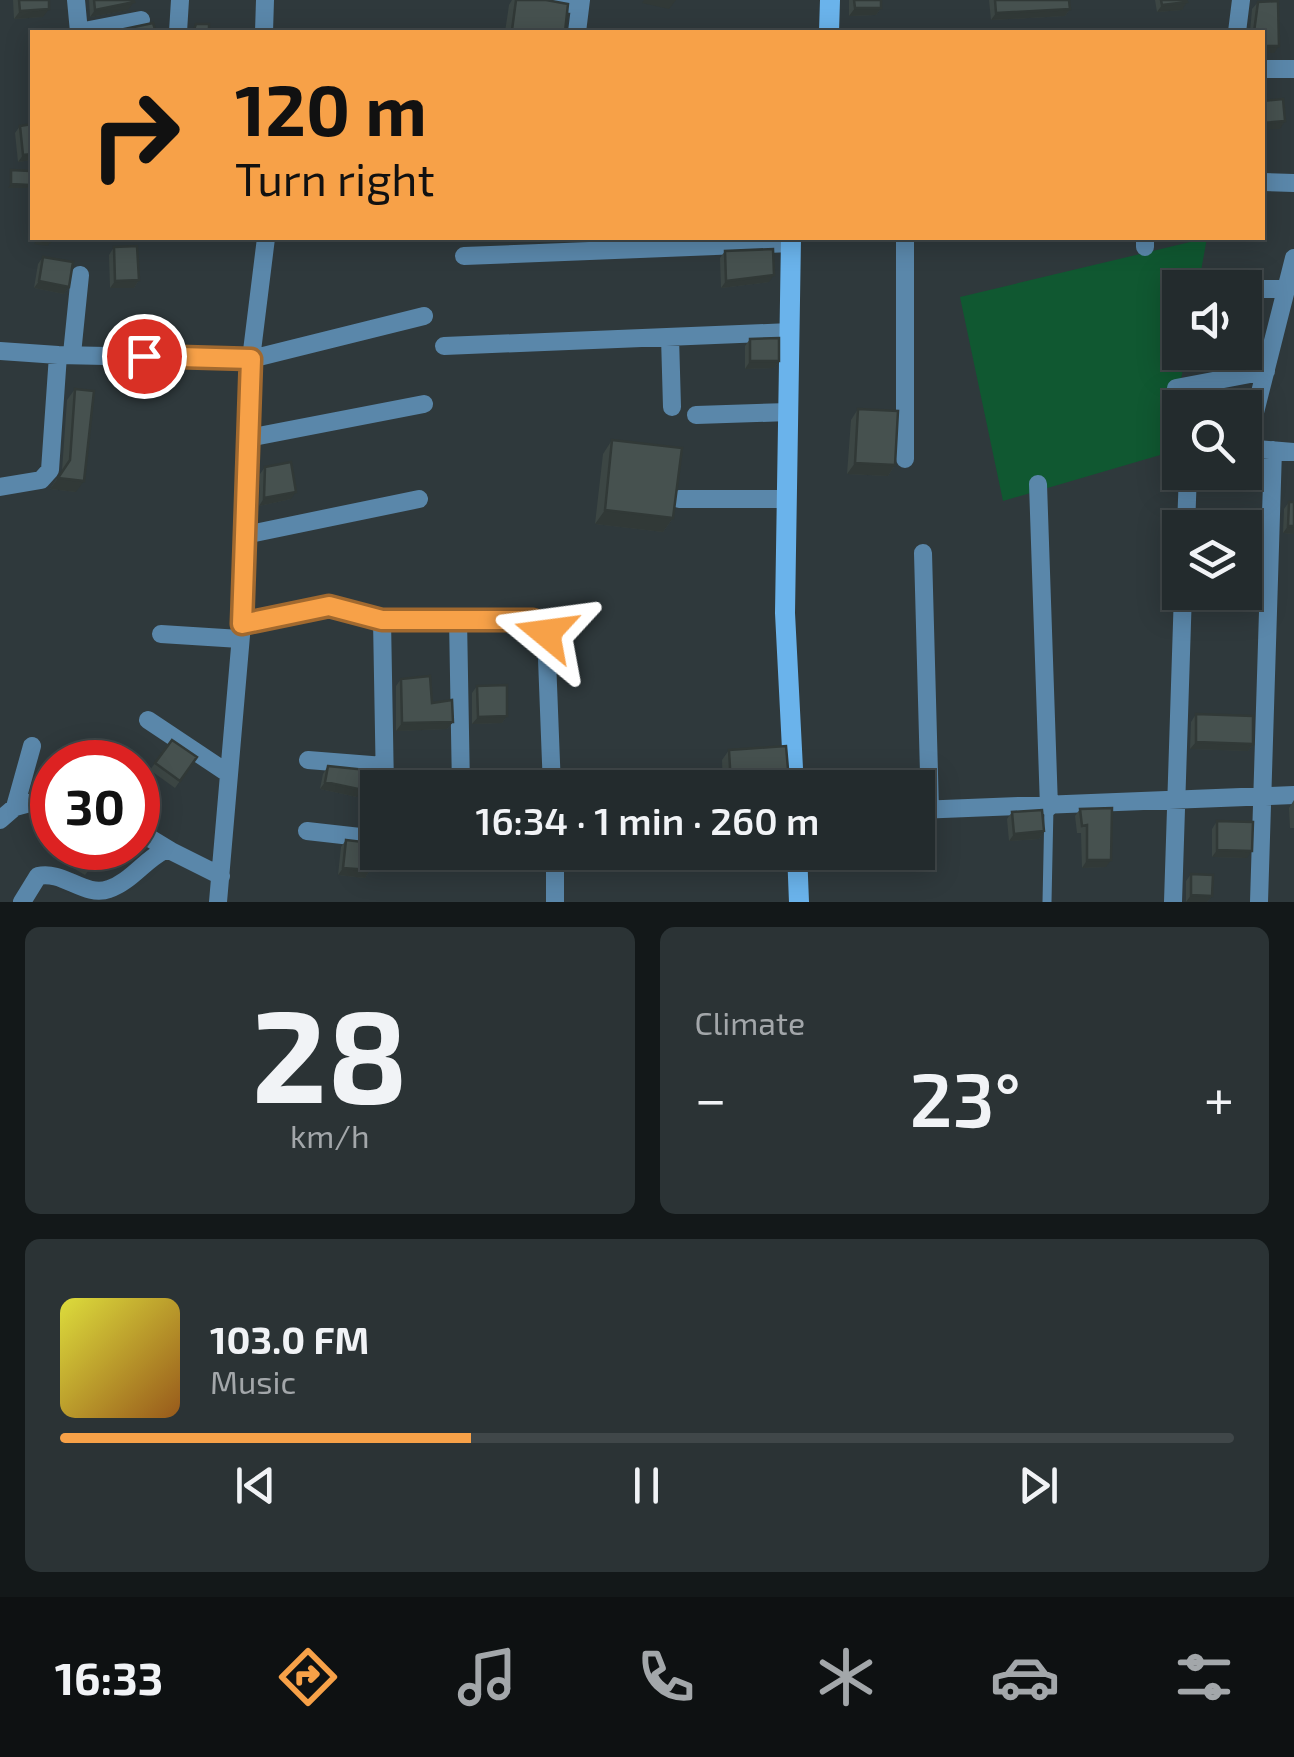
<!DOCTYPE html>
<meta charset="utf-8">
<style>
:root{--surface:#232b2d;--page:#2b3335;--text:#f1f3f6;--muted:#a3a7aa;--line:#404749;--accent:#f7a148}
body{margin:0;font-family:"Exo 2",sans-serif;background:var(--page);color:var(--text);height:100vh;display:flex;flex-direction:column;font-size:38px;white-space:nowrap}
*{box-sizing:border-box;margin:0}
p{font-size:32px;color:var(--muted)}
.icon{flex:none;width:55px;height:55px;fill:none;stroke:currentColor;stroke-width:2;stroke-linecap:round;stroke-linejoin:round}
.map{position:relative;height:902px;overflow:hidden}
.sheet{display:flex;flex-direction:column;gap:25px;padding:25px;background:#131819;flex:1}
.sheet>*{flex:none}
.banner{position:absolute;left:30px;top:30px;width:1235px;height:210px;border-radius:0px;box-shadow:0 5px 25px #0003,0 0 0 2px var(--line);background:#f7a148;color:#111;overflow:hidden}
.buttons{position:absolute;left:1162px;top:270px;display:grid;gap:20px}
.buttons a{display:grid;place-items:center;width:100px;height:100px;border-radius:0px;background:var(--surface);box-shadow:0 5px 25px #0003,0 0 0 2px var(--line);font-size:50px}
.speed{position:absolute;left:30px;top:740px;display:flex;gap:20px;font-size:50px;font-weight:700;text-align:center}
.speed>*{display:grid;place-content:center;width:130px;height:130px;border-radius:50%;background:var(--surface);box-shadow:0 5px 25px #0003,0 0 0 2px var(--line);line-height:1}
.speed .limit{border:15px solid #d22;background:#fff;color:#111}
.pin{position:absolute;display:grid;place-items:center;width:85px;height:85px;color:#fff;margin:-42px;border:5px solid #fff;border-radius:50%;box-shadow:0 2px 10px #0007}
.me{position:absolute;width:110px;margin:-55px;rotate:286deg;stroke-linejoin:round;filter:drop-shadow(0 0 8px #0008)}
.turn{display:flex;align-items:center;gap:35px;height:210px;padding:0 40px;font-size:45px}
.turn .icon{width:130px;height:130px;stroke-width:2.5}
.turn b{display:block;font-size:70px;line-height:85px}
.big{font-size:75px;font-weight:600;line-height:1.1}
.sheet .widget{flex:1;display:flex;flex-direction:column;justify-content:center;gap:15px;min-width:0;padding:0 35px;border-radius:15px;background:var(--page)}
.sheet .dial{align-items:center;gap:0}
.dial b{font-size:130px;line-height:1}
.song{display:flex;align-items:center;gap:30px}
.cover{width:120px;height:120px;border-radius:15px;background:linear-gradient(135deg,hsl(60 70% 55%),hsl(30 70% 35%))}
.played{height:10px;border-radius:5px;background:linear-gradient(90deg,var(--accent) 35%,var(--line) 35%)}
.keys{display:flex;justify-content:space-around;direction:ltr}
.heat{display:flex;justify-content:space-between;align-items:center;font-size:55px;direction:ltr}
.sheet .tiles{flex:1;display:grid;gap:25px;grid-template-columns:1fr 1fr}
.widget:last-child{grid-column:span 2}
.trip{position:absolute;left:360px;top:770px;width:575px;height:100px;border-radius:0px;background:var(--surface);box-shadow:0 5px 25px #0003,0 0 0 2px var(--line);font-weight:600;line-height:100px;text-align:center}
.tabs{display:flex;height:160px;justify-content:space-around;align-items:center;background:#0e1112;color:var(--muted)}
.tabs .icon{width:70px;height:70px}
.tabs .selected{color:var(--accent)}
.tabs b{font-size:45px;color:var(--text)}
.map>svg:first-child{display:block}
.green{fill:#105831}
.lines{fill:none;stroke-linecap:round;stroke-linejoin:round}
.lane{stroke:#5a87aa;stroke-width:9}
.street{stroke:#5a87aa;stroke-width:18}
.secondary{stroke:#6ab3eb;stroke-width:20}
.wall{fill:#3c4644}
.shaded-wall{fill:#313937}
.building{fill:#46514f;stroke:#313937;stroke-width:2.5}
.route-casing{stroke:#a1692f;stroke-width:25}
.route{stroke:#f7a148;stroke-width:18}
</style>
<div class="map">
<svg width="1294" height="902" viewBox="0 0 1294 902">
<rect width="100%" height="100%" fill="#2f393c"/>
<!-- green -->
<path class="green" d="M1207 238 1198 287 1180 288V352L1186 353 1167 453 1003 501 960 297Z"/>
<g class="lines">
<!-- lane -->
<path class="lane" d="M1047 902 1049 807"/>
<!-- street -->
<path class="street" d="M76 0 79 32
M541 0 580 5
M79 32 141 20
M178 32 180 0
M264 32 265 0
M577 32 581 0
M1237 32 1241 0
M1262 69H1294
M1262 182 1294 183
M905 238V459
M1145 247V238
M464 256 791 243
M1245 289H1286
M670 337 672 407
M444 346 790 332
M0 351 58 355 251 359 424 316
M72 354 80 275
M1176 388 1266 371
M696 415 789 412
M248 438 424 404
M1245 448 1294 452
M1246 448 1294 258
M1038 484 1049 807
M0 487 41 480 50 470 58 355
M679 499H787
M1186 528 1188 472
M245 535 419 499
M923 553 930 810
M458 619 461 788
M382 620 542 623 546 633 552 788
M242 624 329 606 382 620 385 788
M161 634 240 639
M148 720 229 774
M308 760 384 766
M15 807 32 746
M918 810 1294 795
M0 820 15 807 52 797
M138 831 171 851
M307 831 378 839
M479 852 555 863V902
M22 902 38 876C63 870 85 898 109 889 130 882 144 861 163 851H171L221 876
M218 902 242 624 251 359 266 238
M1173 902 1183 592
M1259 902 1273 450"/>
<!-- secondary -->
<path class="secondary" d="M829 32 830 0
M791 238 785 613 794 788
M797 852 799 902"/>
</g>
<!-- wall -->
<path class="wall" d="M13 0H49L43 17 14 19Z
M89 0H133L128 10 90 17Z
M512 0H546L565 32H505L509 5Z
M849 0H881V8L876 15 849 16Z
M989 0H1069L1070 9 1065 16 991 20Z
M1155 0H1186L1182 10 1157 12Z
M1258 2 1274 53 1262 32H1250L1252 9Z
M32 124V160L18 162 15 133 20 126Z
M114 247 139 280 134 288H110L109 255Z
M725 251 769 282 721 288 720 258Z
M43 257 69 287 64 294 34 288 38 264Z
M750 339 779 361 774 368 745 369V346Z
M75 389 76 492 50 489 62 471 67 400Z
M858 409 895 465 888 476 847 474 851 420Z
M612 440 673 518 663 532 595 524 603 454Z
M265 467 291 499 259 506 260 474Z
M1289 502H1294V534L1283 533 1284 509Z
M401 679 432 703 453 722 447 729 396 731V686Z
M477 686 507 716 502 723 472 724V693Z
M1196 714 1253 744 1248 751 1190 749 1191 722Z
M172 740 197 757 175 788 150 770Z
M729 750 789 781 784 788H723L722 760Z
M328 766 357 797 320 789 323 774Z
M1294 800V828H1290L1289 808Z
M1080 809 1106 867 1082 868 1081 833H1077L1075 816Z
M1012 812 1044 831 1039 839 1009 841 1007 819Z
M1217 821 1247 858 1212 857V829Z
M346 840 370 870 365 878 338 875 341 847Z
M59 848H106L85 875 53 856Z
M1191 874 1212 896 1207 902H1186V881Z"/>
<!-- shaded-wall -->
<path class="shaded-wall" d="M644 0H676L669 9 642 3Z
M134 2 128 10 90 17 95 10Z
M1187 2 1182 10 1157 12 1162 5Z
M855 8H881L876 15 849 16Z
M49 9 43 17 14 19 20 11Z
M1070 9 1065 16 991 20 996 13Z
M1262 46H1279L1274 53H1262Z
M1285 121 1280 129 1262 130V123Z
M32 154V160L18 162 23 155Z
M11 184 30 185 27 188H8Z
M37 240 50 242 48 246 34 244Z
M774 275 769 282 721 288 726 281Z
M139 280 134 288H110L115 281Z
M39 281 69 287 64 294 34 288Z
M750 361H779L774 368 745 369Z
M855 463 895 465 888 476 847 474Z
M58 478 84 481 76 492 50 489Z
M296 492 291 499 259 506 264 498Z
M605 510 673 518 663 532 595 524Z
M1288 526H1294V534L1283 533Z
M507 716 502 723 472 724 478 717Z
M453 722 447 729 396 731 402 723Z
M1196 742 1253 744 1248 751 1190 749Z
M789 781 784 788H730L731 785Z
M325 782 363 790 357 797 320 789Z
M1044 831 1039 839 1009 841 1014 834Z
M1217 850 1252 851 1247 858 1212 857Z
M1087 860H1111L1106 867 1082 868Z
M343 868 370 870 365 878 338 875Z
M1191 895 1212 896 1207 902H1186Z"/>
<!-- building -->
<path class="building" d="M19 0H49V9L20 11Z
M94 0H133L134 2 95 10Z
M516 0H546L568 4 565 32H533L512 30Z
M854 0H881V8H855Z
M995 0H1069L1070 9 996 13Z
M1161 0H1186L1187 2 1162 5Z
M1278 1 1279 46H1262V32H1254L1258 2Z
M153 23 156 32H110Z
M196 24H209V32H193Z
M1262 78H1264L1266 95 1262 96Z
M1283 99 1285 121 1262 123V101Z
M32 124V154L23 155 20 126Z
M11 170 30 171V185L11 184Z
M37 238H51L50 242 37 240Z
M137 246 139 280 115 281 114 247Z
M773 249 774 275 726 281 725 251Z
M43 257 73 262 69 287 39 281Z
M779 338V361H750V339Z
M75 389 94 391 84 481 58 478 70 460Z
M858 409 898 411 895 465 855 463Z
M612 440 682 448 673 518 605 510Z
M291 462 296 492 264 498 265 467Z
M1289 502H1294V526H1288Z
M430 676 432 703 452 700 453 722 402 723 401 679Z
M507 685V716L478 717 477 686Z
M1196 714 1253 716V744L1196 742Z
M172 740 197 757 180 781 155 763Z
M786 746 789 781 731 785 729 750Z
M328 766 367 770 363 790 325 782Z
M1112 808 1111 860H1087V825L1082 826 1080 809Z
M1042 810 1044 831 1014 834 1012 812Z
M1217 821 1253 822 1252 851 1217 850Z
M346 840 372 843 370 870 343 868Z
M65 848H105L93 864Z
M1191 874 1213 875 1212 896 1191 895Z"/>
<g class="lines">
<!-- route casing -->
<g class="route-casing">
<path id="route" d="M144 356 251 359 242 624 329 606 382 620H533L542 623 546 633"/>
</g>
<!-- route -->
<use href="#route" class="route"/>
</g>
</svg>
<div class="buttons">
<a><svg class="icon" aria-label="sound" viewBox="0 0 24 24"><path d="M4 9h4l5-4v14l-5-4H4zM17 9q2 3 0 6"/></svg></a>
<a><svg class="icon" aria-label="search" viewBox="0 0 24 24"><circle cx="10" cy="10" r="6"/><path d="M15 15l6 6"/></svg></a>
<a><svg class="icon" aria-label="layers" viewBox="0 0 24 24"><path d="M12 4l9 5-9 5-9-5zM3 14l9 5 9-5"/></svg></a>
</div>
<div class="speed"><div class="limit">30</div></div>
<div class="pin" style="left:144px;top:356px;background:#d93025"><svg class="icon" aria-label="arrive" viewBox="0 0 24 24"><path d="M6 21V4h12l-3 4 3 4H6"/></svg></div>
<svg class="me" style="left:546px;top:633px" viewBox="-20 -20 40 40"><path d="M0-17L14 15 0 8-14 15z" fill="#f7a148" stroke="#fff" stroke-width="4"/></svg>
<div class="trip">16:34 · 1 min · 260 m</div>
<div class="banner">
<div class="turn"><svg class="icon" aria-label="right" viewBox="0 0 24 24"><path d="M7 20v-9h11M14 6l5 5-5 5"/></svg><div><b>120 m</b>Turn right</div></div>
</div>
</div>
<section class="sheet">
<div class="tiles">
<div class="widget dial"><b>28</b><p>km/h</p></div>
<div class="widget"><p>Climate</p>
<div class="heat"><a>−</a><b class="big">23°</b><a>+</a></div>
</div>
<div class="widget">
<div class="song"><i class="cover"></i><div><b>103.0 FM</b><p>Music</p></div></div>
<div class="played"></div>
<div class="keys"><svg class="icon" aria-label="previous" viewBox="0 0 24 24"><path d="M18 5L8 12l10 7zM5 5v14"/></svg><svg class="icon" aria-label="pause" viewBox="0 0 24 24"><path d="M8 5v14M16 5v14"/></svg><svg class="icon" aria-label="next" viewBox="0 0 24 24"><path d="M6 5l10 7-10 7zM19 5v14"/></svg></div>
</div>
</div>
</section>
<nav class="tabs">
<b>16:33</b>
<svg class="icon selected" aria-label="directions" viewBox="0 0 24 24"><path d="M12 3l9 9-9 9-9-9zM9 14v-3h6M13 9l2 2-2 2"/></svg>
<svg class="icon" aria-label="music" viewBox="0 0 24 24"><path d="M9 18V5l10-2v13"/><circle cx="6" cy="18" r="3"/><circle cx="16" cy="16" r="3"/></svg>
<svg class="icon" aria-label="phone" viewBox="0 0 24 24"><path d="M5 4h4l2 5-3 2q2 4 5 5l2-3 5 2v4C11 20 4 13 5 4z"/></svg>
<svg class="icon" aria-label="climate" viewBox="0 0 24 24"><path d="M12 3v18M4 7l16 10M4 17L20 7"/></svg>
<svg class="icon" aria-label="car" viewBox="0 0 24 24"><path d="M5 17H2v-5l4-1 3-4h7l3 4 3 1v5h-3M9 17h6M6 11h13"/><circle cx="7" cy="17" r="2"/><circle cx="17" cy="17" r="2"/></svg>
<svg class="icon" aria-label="filters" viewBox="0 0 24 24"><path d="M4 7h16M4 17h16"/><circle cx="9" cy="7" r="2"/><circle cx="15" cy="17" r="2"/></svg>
</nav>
